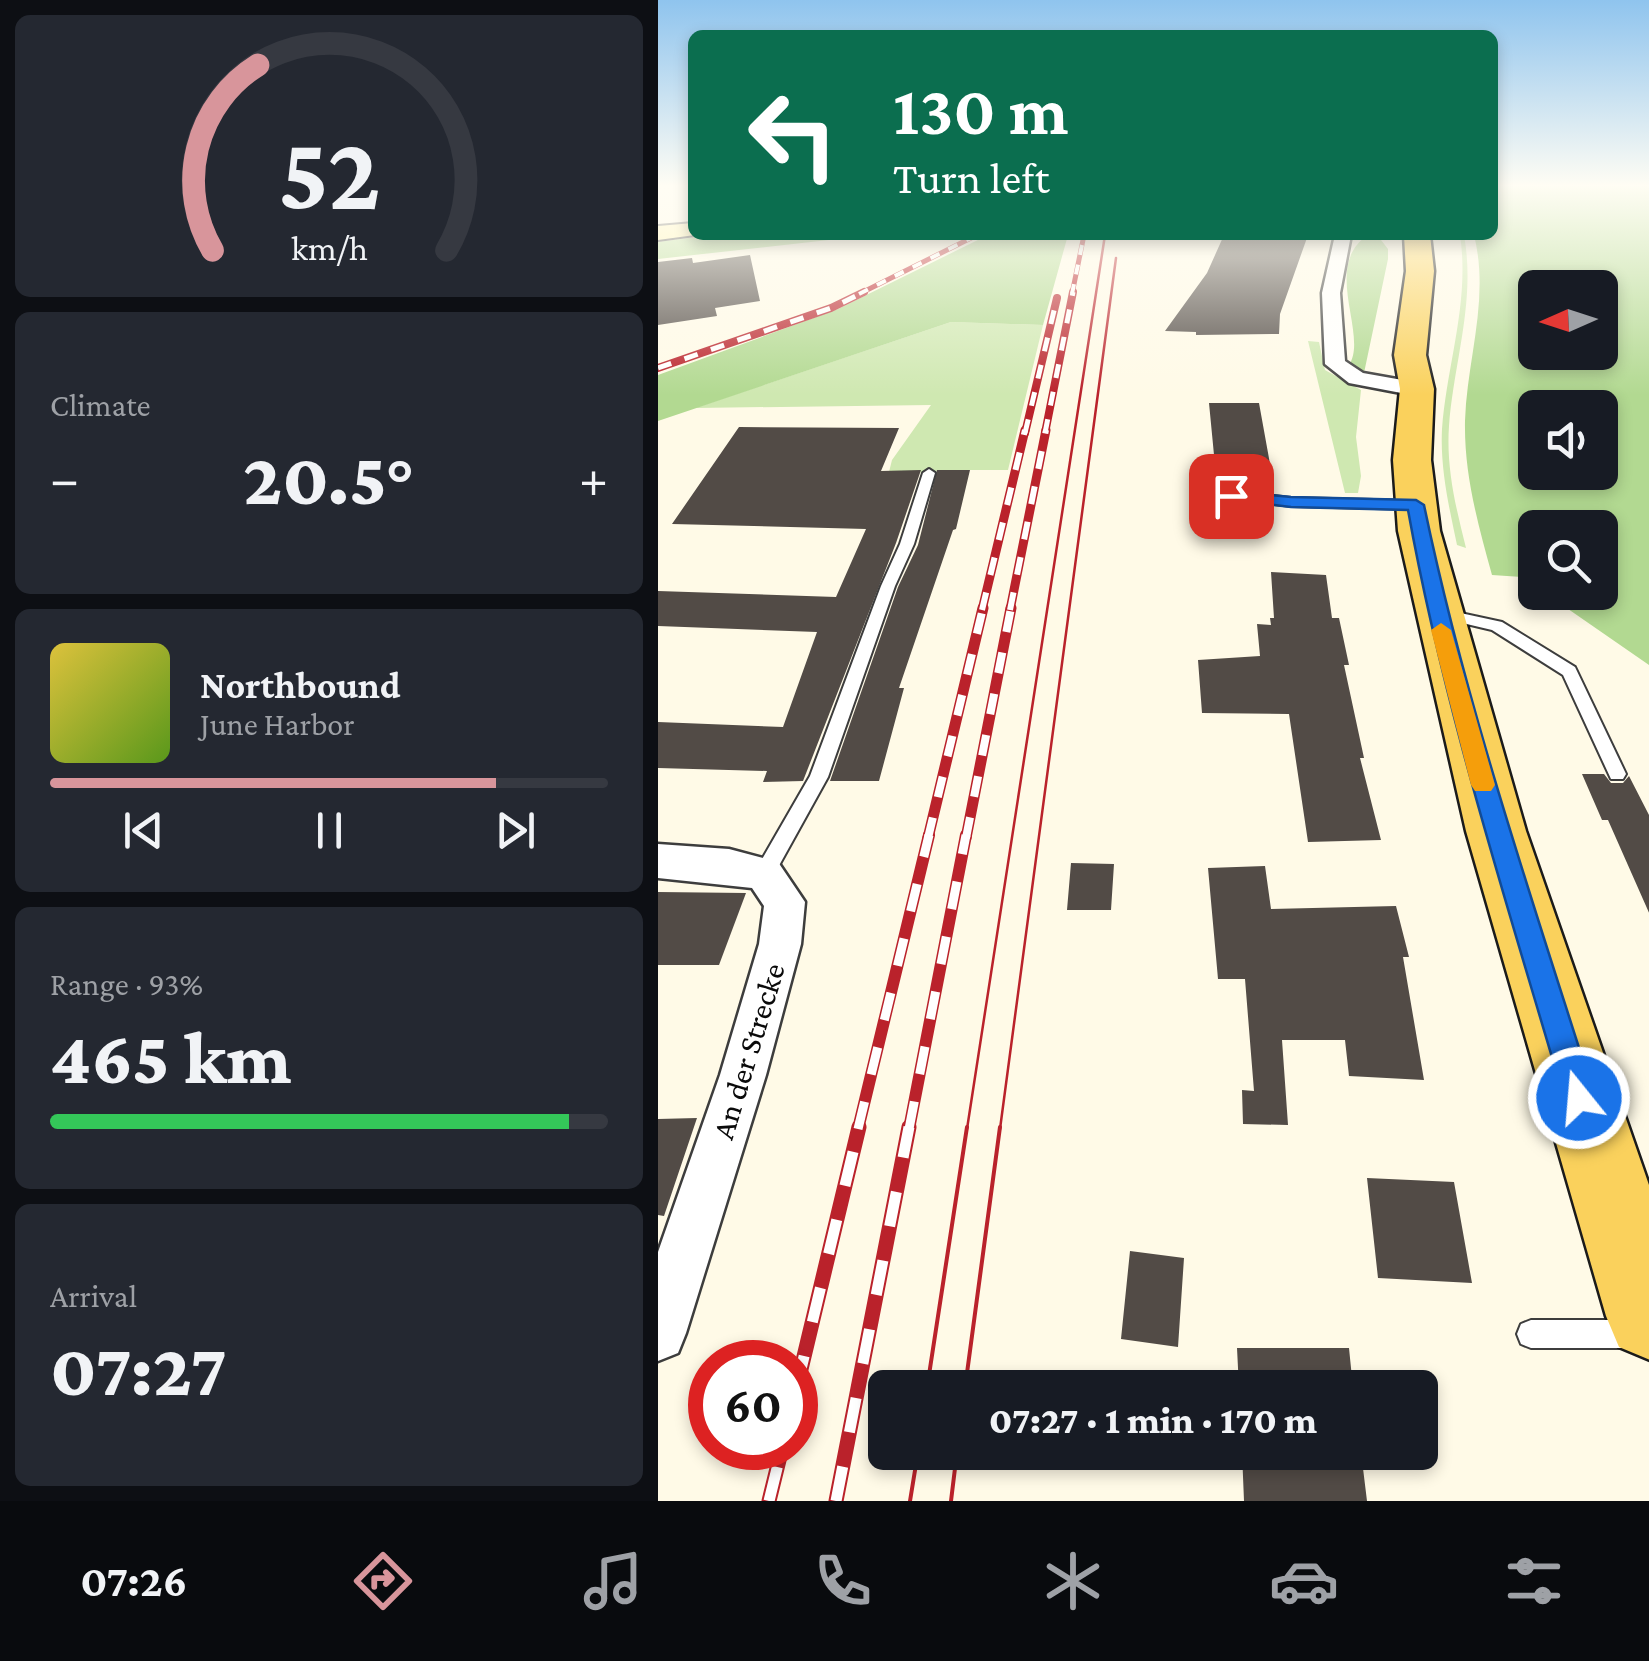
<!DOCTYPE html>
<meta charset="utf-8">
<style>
:root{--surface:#171b24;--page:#242831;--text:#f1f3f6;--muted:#9ea1a6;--line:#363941;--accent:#d8959b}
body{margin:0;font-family:"Crimson Pro",serif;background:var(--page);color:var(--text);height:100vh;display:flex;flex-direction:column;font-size:38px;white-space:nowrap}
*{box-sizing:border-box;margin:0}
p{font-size:32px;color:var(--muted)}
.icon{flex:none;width:55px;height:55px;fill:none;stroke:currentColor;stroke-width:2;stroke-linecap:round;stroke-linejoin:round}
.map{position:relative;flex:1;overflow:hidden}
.side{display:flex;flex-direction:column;gap:15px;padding:15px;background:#0d0f14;width:658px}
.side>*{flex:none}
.top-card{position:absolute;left:30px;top:30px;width:810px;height:210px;border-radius:15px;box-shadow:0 5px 15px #0003;background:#0b6e4f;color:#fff;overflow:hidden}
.needle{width:65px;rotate:267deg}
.controls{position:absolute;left:860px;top:270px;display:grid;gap:20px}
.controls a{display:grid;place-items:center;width:100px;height:100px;border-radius:15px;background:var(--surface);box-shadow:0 5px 15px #0003;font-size:50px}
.speed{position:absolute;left:30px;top:1340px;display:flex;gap:20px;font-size:50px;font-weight:700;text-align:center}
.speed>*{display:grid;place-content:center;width:130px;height:130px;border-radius:50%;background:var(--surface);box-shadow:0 5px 15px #0003;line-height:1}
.speed .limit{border:15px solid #d22;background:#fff;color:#111}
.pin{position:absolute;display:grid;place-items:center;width:85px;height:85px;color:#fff;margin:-42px;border-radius:20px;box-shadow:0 5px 15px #0006}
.me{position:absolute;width:110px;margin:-55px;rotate:343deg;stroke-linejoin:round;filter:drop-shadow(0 0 8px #0008)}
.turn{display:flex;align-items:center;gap:35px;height:210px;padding:0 40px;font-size:45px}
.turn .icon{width:130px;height:130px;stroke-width:2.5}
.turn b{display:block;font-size:70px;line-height:85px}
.big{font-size:75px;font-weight:800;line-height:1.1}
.side .tile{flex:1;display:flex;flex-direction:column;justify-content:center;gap:15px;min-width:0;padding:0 35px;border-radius:15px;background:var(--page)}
.side .dial{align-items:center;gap:0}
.dial svg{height:260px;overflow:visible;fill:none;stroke:var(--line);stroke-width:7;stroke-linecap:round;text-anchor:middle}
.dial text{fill:var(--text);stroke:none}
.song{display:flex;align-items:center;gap:30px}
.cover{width:120px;height:120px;border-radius:15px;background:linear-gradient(135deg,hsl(50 70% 55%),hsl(90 70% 35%))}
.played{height:10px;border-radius:5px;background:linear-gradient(90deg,var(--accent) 80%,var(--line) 80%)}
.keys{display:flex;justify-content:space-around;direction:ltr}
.heat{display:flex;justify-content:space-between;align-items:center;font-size:55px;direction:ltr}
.charge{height:15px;border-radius:8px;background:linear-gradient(90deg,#34c759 93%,var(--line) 0)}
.trip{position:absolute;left:210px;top:1370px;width:570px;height:100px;border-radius:15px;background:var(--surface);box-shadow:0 5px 15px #0003;font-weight:800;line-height:100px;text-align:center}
.menu{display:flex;height:160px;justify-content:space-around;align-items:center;background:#090b0e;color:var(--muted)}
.menu .icon{width:70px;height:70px}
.menu .active{color:var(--accent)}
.menu b{font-size:45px;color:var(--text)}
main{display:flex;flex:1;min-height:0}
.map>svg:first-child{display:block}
.green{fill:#cfe8b1}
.forest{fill:#b2d991;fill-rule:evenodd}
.building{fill:#524b46}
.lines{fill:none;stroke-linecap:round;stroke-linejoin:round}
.lane-casing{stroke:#3d3d3d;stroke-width:4}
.street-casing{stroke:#3d3d3d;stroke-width:5}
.secondary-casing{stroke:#2c2c2c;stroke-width:4}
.primary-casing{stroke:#1b1b1b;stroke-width:5}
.lane{fill:#fff;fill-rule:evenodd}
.street{fill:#fff;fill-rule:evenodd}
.secondary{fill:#fff3a2;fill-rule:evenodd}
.primary{fill:#fad15c;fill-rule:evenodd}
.tram-far1{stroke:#ba222b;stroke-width:2.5}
.tram{stroke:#ba222b;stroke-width:4}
.rail-far5-casing{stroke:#ba222b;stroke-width:5}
.rail-far4-casing{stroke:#ba222b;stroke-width:8}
.rail-far3-casing{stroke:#ba222b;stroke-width:9}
.rail-far2-casing{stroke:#ba222b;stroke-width:11}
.rail-far1-casing{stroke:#ba222b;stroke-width:12}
.rail-casing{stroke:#ba222b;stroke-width:15}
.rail-far5{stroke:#fff;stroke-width:4;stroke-dasharray:10;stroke-linecap:butt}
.rail-far4{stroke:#fff;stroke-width:5;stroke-dasharray:14;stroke-linecap:butt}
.rail-far3{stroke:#fff;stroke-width:6;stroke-dasharray:18;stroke-linecap:butt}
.rail-far2{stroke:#fff;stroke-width:8;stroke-dasharray:21;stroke-linecap:butt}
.rail-far1{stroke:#fff;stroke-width:9;stroke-dasharray:28;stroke-linecap:butt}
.rail{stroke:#fff;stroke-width:11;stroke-dasharray:35;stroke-linecap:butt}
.route{fill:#1a73e8;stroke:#114b97;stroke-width:2.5}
.slow{fill:#f59e0b}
.labels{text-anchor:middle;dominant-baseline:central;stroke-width:10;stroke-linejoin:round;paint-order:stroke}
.near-street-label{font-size:32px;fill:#0a0a0a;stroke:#fff}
</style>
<main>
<section class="side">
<div class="tile dial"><svg viewBox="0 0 100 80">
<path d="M14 69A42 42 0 1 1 86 69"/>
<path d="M14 69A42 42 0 0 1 28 12" stroke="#d8959b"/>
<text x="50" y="56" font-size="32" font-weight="700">52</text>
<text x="50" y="72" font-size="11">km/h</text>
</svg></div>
<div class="tile"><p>Climate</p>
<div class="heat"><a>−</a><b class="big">20.5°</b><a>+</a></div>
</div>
<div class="tile">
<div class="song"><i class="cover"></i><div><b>Northbound</b><p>June Harbor</p></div></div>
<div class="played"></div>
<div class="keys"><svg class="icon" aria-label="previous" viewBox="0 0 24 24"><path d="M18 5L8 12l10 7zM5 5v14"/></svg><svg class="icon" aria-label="pause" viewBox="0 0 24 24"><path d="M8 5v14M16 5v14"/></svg><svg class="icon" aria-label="next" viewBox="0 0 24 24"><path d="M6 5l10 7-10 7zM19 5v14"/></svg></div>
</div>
<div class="tile"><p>Range · 93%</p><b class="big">465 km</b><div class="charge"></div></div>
<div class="tile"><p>Arrival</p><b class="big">07:27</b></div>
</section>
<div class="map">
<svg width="992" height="1501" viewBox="0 0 992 1501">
<rect width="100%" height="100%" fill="#fffae7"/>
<!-- green -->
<path class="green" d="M802 235H806C818 301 796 361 791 426 788 468 798 508 808 548L799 545C791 507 782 468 784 429 789 363 812 302 802 235Z
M293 322 385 325 350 470H287L230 476 234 460 273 405 37 408Z
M650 341 661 342 667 370 703 390 698 437 703 476 700 493H687Z"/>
<!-- forest -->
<path class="forest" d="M835 185H991V665L887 593 942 592V528H878L877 586 864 577 834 575C820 524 806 475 807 421 809 358 832 299 816 235H835ZM878 288H942V352H878ZM878 408H942V472H878Z
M53 235H215L0 259V242Z
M330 235H410L385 325 293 322 0 421V375L180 309Z
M710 235H729V239L723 240 730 249V259L706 373 691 365C711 335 663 266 710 235Z"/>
<!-- building -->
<path class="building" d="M566 235H650L622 314 621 334 538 335V332L507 331 549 273Z
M92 255 102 301 57 308 59 316 0 325V262L34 258 35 263Z
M551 403H601L616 486H559Z
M81 427 241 428 223 471 263 470 238 543 145 781 105 782 109 771 0 768V722L125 727 159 632 0 626V591L178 597 208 529 14 524Z
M279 470H312L298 529 295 530 241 688H246L221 781H172L240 587 260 545Z
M613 572 668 575 674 618H681L691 665H686L706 758H702L723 840 650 842 631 714 544 713 540 660 602 656 599 624 613 625 612 618H616Z
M924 774H946L953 783H965L971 776 992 817V915L950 820H944Z
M413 863 456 864 453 910H409Z
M607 866 613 909 738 906 751 957H745L766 1080 691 1076 687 1040H624L630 1125 585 1124 584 1090 596 1091 587 979H560L550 868Z
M0 892 88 893 61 965H0Z
M39 1118 6 1216 0 1215V1119Z
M709 1178 796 1182 814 1283 720 1278Z
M472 1251 526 1258 520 1347 463 1339Z
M579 1348H691L695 1388H581Z
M584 1452H703L709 1501H586Z"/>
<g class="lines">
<!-- lane casing -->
<g class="lane-casing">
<path id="lane" d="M271 469 277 473 256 544 237 586 170 777 113 880 106 883 99 880 96 874 99 868 152 776 223 586 242 544 265 473Z
M573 491 633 498 758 501 764 505 758 509 633 506 568 498V492Z
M784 609 844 622 917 667 968 774 965 779H953L905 675 834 630 779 617 777 614Z
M873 1320H977L987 1324 991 1334 987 1344 977 1348H873L863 1344 859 1334 863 1324Z"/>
</g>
<!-- street casing -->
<g class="street-casing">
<path id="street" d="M677 235H693L682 293 687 361 705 373 767 384 770 389 767 394 759 396 691 383 667 364 664 293Z
M0 844 71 849 120 862 147 902 143 944 108 1075 28 1333 20 1353 0 1361V1252L62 1075 101 944 106 906 94 888 0 878Z"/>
</g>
<!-- secondary casing -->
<g class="secondary-casing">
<path id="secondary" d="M35 223 37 235 0 240V226Z"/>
</g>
<!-- primary casing -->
<g class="primary-casing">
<path id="primary" d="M746 235H772L776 271 768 355 776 389 773 460 782 531 868 831 992 1188V1360L961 1347 948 1316 808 831 740 531 735 460 742 389 736 355 748 271Z"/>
</g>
<!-- lane -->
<use href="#lane" class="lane"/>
<!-- street -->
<use href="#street" class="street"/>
<!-- secondary -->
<use href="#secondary" class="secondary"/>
<!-- primary -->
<use href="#primary" class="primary"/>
<!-- tram-far1 -->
<path class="tram-far1" d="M309 1129 447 235
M342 1129 458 258"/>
<!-- tram -->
<path class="tram" d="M269 1388 309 1127
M307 1388 342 1127
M252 1501 260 1452
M293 1501 299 1452"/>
<!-- rail-far5 casing -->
<g class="rail-far5-casing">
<path id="rail-far5" d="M201 294 319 235
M414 294 426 235"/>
</g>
<!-- rail-far4 casing -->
<g class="rail-far4-casing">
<path id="rail-far4" d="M0 368 173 308 206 292
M367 433 399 298
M387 433 415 292"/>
</g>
<!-- rail-far3 casing -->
<g class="rail-far3-casing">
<path id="rail-far3" d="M324 610 367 430
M352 610 388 430"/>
</g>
<!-- rail-far2 casing -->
<g class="rail-far2-casing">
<path id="rail-far2" d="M270 838 325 608
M308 838 353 608"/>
</g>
<!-- rail-far1 casing -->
<g class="rail-far1-casing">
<path id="rail-far1" d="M200 1129 271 835
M251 1129 308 835"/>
</g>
<!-- rail casing -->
<g class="rail-casing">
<path id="rail" d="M138 1390 201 1127
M111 1501 124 1448
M178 1501 251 1127"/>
</g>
<!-- rail-far5 -->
<use href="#rail-far5" class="rail-far5"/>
<!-- rail-far4 -->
<use href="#rail-far4" class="rail-far4"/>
<!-- rail-far3 -->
<use href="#rail-far3" class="rail-far3"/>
<!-- rail-far2 -->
<use href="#rail-far2" class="rail-far2"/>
<!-- rail-far1 -->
<use href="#rail-far1" class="rail-far1"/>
<!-- rail -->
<use href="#rail" class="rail"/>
</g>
<!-- sky -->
<linearGradient id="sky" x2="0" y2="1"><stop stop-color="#8fc4ee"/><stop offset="0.47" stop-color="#fffdf4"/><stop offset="1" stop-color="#fffdf4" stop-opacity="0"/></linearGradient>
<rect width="992" height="395" fill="url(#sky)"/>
<!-- route -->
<path class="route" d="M573 491 633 497 758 500 766 505C808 707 875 902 937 1098L932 1109 921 1114 910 1109 906 1098C849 903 786 710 750 510L633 507 567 499V492Z"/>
<!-- slow -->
<path class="slow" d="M783 623 793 630 837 785 833 791H817L813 785 773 630Z"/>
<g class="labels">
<!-- near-street labels -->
<g class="near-street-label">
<text transform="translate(90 1051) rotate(-73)">An der Strecke</text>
</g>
</g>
</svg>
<div class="controls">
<a><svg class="needle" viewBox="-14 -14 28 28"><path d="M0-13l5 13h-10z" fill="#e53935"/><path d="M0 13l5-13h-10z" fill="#9ea1a6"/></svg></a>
<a><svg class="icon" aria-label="sound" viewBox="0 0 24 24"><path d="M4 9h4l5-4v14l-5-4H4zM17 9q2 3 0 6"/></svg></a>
<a><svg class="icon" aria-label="search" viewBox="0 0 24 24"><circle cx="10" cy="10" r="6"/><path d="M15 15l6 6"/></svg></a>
</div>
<div class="speed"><div class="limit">60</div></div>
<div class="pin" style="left:573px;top:496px;background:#d93025"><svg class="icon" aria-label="arrive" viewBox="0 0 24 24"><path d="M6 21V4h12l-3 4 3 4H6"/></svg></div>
<svg class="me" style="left:921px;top:1098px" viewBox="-20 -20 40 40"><circle r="17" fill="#1a73e8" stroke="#fff" stroke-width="3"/><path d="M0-11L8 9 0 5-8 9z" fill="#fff"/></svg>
<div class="trip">07:27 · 1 min · 170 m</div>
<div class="top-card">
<div class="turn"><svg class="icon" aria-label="left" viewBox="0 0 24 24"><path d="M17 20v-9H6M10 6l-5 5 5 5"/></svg><div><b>130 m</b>Turn left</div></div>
</div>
</div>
</main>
<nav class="menu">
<b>07:26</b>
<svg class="icon active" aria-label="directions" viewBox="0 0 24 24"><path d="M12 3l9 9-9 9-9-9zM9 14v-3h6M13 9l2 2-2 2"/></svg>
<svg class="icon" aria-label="music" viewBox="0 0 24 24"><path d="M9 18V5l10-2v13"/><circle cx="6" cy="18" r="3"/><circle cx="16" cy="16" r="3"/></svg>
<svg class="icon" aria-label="phone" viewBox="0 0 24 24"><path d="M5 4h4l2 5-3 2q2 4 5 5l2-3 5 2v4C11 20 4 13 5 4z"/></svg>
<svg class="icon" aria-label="climate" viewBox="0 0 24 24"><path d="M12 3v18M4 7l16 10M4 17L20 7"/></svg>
<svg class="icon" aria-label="car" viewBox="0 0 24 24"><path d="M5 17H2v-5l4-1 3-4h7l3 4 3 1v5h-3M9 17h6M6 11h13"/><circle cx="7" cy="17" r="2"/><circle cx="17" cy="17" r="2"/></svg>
<svg class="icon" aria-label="filters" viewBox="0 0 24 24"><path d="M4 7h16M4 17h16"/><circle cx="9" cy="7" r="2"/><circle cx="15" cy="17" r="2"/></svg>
</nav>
